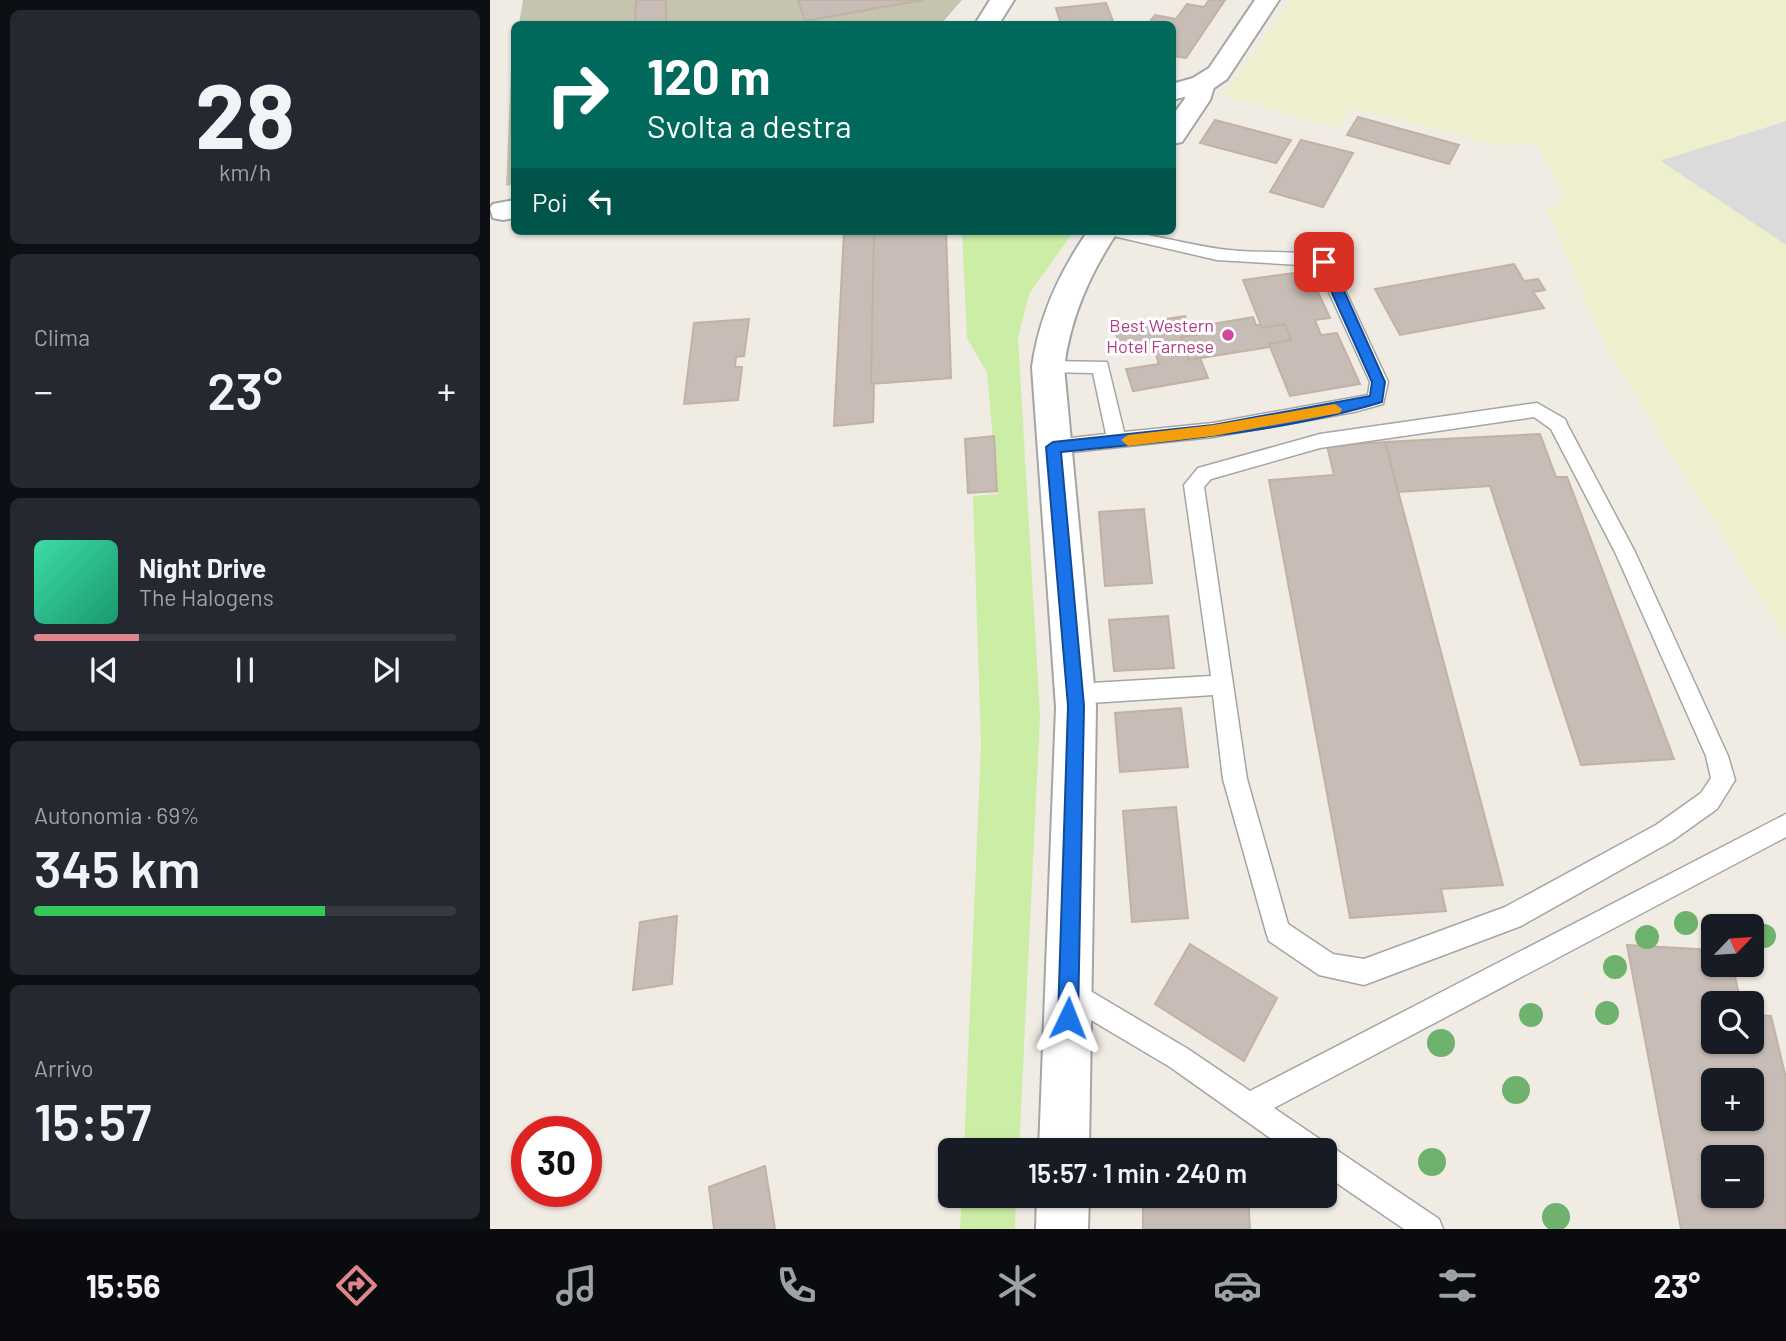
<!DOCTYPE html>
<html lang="it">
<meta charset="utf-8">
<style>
:root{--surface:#171b24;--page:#242831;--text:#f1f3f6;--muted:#9ea1a6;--line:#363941;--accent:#e0868a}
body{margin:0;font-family:Barlow,sans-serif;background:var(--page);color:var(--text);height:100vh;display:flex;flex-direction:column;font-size:26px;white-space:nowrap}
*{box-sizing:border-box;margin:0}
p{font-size:23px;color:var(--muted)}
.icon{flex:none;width:38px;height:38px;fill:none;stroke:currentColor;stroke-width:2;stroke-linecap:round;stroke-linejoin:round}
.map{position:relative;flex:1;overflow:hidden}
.side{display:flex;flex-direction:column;gap:10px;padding:10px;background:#0d0f14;width:490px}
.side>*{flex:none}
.top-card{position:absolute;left:21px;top:21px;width:665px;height:214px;border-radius:10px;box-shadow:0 2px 5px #0004;background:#00695c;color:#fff;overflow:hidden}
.needle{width:46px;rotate:65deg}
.fabs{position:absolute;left:1211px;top:914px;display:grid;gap:14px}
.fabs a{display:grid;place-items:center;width:63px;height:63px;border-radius:10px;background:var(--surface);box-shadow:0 2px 5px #0004;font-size:35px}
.speed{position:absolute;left:21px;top:1116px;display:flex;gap:14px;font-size:35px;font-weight:700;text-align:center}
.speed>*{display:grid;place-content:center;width:91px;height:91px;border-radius:50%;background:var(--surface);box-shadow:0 2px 5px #0004;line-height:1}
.speed .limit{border:10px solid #d22;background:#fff;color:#111}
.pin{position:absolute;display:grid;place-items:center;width:60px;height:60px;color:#fff;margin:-30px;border-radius:14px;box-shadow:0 4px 10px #0006}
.me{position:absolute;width:77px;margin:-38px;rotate:2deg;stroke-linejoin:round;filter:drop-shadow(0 0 5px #0008)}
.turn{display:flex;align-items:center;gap:24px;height:147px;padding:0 21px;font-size:32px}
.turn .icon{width:91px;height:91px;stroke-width:2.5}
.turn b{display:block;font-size:49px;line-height:60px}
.then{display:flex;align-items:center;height:66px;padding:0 21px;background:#0003;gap:14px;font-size:26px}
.big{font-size:52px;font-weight:600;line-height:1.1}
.side .widget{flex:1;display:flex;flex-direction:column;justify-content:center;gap:10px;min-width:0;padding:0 24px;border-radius:10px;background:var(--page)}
.side .dial{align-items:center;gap:0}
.dial b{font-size:91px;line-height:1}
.song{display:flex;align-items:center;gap:21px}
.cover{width:84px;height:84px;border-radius:10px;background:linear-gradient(135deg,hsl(160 70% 55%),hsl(160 70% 35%))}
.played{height:7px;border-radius:4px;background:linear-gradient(90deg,var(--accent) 25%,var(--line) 25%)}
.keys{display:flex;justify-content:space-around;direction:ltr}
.heat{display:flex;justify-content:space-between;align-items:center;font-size:38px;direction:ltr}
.charge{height:10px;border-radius:5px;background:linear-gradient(90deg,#34c759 69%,var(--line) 0)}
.trip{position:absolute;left:448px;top:1138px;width:399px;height:70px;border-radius:10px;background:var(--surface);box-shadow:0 2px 5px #0004;font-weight:600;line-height:70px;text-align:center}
.dock{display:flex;height:112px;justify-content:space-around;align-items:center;background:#090b0e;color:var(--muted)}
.dock .icon{width:49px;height:49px}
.dock .selected{color:var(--accent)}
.dock b{font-size:32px;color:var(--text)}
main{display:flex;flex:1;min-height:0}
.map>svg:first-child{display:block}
.residential{fill:#dcdbdb}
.construction{fill:#c5c4ae}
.farmland{fill:#eef0cd}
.grass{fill:#cbeda5}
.building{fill:#c8bdb6;stroke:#c2b1a4;stroke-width:2;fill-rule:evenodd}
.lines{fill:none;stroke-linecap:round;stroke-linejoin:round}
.service-casing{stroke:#a5a5a5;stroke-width:3}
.minor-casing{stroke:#a5a5a5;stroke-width:4}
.tertiary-casing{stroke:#a5a5a5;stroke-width:4}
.service{fill:#fff;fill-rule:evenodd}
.minor{fill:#fff;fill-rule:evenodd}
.tertiary{fill:#fff;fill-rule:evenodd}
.tree{fill:#6eb26d}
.route{fill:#1a73e8;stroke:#114b97;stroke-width:2}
.slow{fill:#f59e0b}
.hotel-dot{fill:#d1479c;stroke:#fff;stroke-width:2.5}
.labels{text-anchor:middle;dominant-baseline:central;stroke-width:6;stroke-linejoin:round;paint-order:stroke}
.hotel-label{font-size:18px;fill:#b23c85;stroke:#fff;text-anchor:end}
</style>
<main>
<section class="side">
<div class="widget dial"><b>28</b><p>km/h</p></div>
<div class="widget"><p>Clima</p>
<div class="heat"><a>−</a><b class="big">23°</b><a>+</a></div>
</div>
<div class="widget">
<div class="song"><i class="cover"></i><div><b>Night Drive</b><p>The Halogens</p></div></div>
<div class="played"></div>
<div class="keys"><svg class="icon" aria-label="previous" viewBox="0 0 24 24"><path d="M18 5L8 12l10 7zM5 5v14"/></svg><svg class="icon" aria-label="pause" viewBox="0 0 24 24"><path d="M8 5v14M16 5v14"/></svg><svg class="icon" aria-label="next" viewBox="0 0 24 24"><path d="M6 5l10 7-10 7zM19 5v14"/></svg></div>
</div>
<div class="widget"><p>Autonomia · 69%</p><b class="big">345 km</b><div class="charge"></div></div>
<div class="widget"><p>Arrivo</p><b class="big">15:57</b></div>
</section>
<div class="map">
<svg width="1296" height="1229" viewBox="0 0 1296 1229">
<rect width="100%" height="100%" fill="#f0ebe3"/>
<!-- residential -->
<path class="residential" d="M1296 121V245L1169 160Z"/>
<!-- construction -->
<path class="construction" d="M33 0H472L451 24H29Z
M24 49V184L16 186 21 72Z"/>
<!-- farmland -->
<path class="farmland" d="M800 0H1296V121L1170 161 1296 245V639L1116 347 1057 210 1075 197 1046 144 1007 145 862 108 849 129 732 95 769 47Z"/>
<!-- grass -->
<path class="grass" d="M472 231H584L539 294 528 337 550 716 529 1150H474L491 745 483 496 508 494 497 373 477 338Z
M472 1195H526L525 1229H470Z"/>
<!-- building -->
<path class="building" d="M146 0H176V24H145Z
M308 0H433L315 21Z
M719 0H735L696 58 682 56V24H658L665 15 686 19 697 4 714 7Z
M616 3 623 21 612 24H571L566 8Z
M868 117 969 145 959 164 857 135Z
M725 120 801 140 786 163 710 143Z
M811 140 863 153 833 207 780 192Z
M354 231H384L381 384H384L383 422 344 426Z
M384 231H456L461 378 381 384Z
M1024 264 1034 281 1048 279 1055 290 1043 292 1054 308 910 335 885 289Z
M818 271 840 318 825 320 831 335 847 333 870 384 800 396 779 344 801 340 795 324 772 328 753 280Z
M695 316 703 335 691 337 699 360 710 358 718 378 643 391 636 369 669 364 662 343 630 348 624 327Z
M763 317 766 325H771L772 328 795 324 801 340 779 344 780 347 699 360 691 337 707 335 704 327Z
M259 319 254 356 246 357 245 367H252L248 400 194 404 204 323Z
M1050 434 1066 477H1077L1184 759 1091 765 1000 486 908 492 895 442Z
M504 436 507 491 478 493 475 439Z
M895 442 1013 885 951 889 956 911 860 918 779 480 844 475 837 446Z
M654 509 662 583 615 586 609 512Z
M678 616 684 668 624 671 619 620Z
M691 708 698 767 630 772 625 713Z
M686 807 698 918 642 922 633 811Z
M187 916 182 984 143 990 150 922Z
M700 944 787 998 754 1061 665 1004Z
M1137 945 1223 950V964H1242L1251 1003H1223V1041H1262V1015L1281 1016 1296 1078V1229H1191ZM1223 1080H1262V1118H1223ZM1223 1157H1262V1195H1223Z
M275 1166 285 1229H224L219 1187Z
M653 1195H758L760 1229H653Z"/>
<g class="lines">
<!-- service casing -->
<g class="service-casing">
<path id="service" d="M617 231C658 231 697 246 739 250 773 254 806 249 840 258L898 382 893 404 864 412 723 437 563 454 556 452 554 447 556 442 563 440 616 434 603 373 552 372 549 367 552 362 558 361 617 362 634 432 723 423 878 395 880 382 827 266 727 260 619 235Z
M1047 403 1075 419 1077 424 1145 552 1238 756 1245 780 1227 809 1182 841 1031 926 874 985 829 975 779 941 776 932 733 779 723 695 585 704 577 701 574 694 577 687 585 684 721 676 694 485 708 468 830 434ZM1044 417 1061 429 1125 552 1216 756 1221 778 1211 793 1166 825 1015 907 874 959 843 954 798 924 757 779 714 487 721 479 830 448Z
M1296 814V837L784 1108 831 1140 833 1146 845 1149 949 1219 953 1229H914L835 1175V1150H797L680 1067 569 1001 565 992 569 983 578 979 587 983 698 1049 760 1091Z"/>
</g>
<!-- minor casing -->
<g class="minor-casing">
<path id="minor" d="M712 76 721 78 725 84 720 100 692 142 682 144V116L694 100 703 78Z
M598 231H628C600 274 581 315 574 367L606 707 599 1150H549L566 707 542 367C549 316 569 273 598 231Z
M547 1195H599L598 1229H546Z"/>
</g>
<!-- tertiary casing -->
<g class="tertiary-casing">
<path id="tertiary" d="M500 0H524L509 24H485Z
M765 0H789L737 79 721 90 682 100V84L703 78 719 68Z
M24 200V218L13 220 3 218 0 208 3 204Z"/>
</g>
<!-- service -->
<use href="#service" class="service"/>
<!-- minor -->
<use href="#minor" class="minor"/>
<!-- tertiary -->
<use href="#tertiary" class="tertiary"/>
</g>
<!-- trees -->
<g class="tree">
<circle cx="1196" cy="923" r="12"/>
<circle cx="1274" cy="936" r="12"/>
<circle cx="1157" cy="937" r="12"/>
<circle cx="1125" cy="967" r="12"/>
<circle cx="1117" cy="1013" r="12"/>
<circle cx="1041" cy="1015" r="12"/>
<circle cx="951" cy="1043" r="14"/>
<circle cx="1026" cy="1090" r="14"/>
<circle cx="942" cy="1162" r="14"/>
<circle cx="1066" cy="1217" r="14"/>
</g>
<!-- route -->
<path class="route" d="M834 258 841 262 895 382 892 402C790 433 677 441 571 452L594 706 588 1018 585 1025 578 1028 571 1025 568 1018 578 706 556 447 563 442 723 425 880 396 882 382 828 262Z"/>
<!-- slow -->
<path class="slow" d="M845 404 852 409 850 413 723 436 638 446 631 440 638 435 723 425Z"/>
<!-- markers -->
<circle class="hotel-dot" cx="738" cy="335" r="7"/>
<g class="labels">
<!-- hotel labels -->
<g class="hotel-label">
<text x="724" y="325">Best Western<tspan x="724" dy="21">Hotel Farnese</tspan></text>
</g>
</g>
</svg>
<div class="fabs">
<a><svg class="needle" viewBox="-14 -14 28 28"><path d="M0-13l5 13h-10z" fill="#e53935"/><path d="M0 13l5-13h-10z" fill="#9ea1a6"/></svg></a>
<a><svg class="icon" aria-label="search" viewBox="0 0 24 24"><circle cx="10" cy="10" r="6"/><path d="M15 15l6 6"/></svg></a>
<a>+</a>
<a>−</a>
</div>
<div class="speed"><div class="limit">30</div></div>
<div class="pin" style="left:834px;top:262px;background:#d93025"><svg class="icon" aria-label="arrive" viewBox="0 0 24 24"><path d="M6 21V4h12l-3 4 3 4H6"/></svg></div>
<svg class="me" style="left:578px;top:1018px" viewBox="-20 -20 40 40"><path d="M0-17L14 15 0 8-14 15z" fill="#1a73e8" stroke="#fff" stroke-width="4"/></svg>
<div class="trip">15:57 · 1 min · 240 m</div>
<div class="top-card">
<div class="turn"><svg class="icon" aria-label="right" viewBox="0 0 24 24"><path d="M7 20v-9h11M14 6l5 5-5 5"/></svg><div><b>120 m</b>Svolta a destra</div></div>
<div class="then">Poi<svg class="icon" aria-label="left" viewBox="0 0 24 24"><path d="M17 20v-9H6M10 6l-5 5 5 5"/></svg></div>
</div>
</div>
</main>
<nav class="dock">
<b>15:56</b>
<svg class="icon selected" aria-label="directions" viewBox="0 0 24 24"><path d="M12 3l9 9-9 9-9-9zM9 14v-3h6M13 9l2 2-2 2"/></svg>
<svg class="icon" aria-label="music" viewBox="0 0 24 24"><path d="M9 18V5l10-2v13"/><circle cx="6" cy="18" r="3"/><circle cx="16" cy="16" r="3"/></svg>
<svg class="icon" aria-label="phone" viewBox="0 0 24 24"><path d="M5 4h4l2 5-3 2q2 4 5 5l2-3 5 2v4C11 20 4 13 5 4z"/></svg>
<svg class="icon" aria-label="climate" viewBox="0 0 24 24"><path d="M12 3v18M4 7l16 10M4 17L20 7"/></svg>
<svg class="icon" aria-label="car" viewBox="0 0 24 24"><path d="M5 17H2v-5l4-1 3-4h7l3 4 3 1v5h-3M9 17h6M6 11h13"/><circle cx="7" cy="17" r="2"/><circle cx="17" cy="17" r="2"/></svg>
<svg class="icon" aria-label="filters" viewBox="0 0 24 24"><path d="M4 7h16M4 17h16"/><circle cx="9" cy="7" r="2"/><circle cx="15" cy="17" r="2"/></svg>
<b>23°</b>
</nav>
